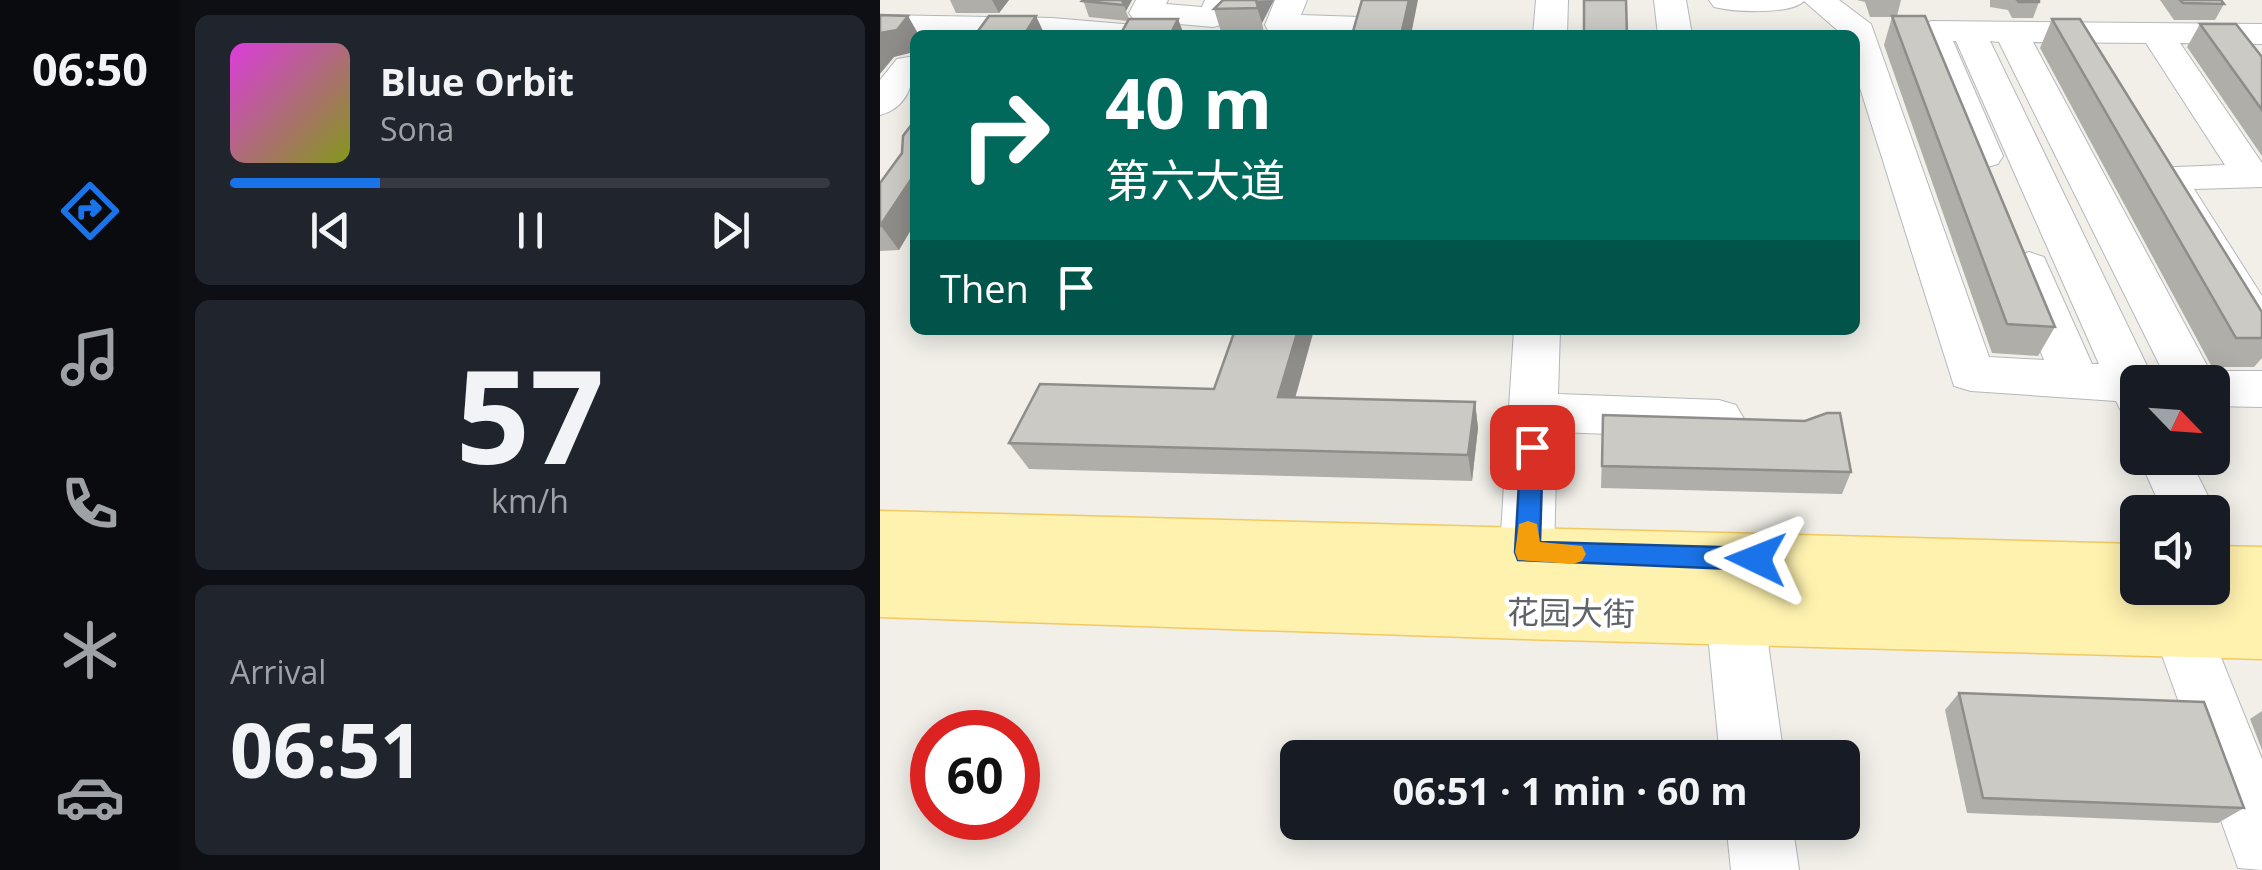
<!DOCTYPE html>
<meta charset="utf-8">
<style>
:root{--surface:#171b24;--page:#20242c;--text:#f1f3f6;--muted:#9ea1a6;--line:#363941;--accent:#1a73e8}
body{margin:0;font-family:"Open Sans","Noto Sans SC",sans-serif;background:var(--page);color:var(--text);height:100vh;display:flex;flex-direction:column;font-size:38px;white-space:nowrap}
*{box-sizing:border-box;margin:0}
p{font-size:32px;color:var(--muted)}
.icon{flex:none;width:55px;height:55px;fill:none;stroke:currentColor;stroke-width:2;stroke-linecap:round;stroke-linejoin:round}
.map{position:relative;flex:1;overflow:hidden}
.panel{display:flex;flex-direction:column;gap:15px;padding:15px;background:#0d0f14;width:700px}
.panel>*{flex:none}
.guide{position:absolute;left:30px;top:30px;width:950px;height:305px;border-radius:15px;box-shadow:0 5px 25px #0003;background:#00695c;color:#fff;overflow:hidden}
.needle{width:65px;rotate:115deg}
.controls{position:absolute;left:1240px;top:365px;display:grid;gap:20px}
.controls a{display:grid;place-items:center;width:110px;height:110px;border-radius:15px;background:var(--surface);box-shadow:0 5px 25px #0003;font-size:50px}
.speed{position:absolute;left:30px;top:710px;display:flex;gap:20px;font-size:50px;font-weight:700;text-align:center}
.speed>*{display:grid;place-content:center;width:130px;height:130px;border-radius:50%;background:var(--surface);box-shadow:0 5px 25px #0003;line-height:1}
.speed .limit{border:15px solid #d22;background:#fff;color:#111}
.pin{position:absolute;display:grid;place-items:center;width:85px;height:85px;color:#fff;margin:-42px;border-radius:20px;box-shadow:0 5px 15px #0006}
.me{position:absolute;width:110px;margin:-55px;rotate:272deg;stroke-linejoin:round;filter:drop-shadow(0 0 8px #0008)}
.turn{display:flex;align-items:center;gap:35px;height:210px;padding:0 30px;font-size:45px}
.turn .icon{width:130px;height:130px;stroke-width:2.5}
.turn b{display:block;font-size:70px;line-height:85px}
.then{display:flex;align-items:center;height:95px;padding:0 30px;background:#0003;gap:20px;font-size:38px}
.big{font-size:75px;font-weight:700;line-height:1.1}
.panel .widget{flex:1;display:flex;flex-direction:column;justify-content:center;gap:15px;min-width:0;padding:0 35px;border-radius:15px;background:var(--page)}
.panel .dial{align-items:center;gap:0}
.dial b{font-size:130px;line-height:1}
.song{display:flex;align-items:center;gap:30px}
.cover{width:120px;height:120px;border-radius:15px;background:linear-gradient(135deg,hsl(300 70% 55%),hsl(70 70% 35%))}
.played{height:10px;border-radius:5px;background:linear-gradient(90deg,var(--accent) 25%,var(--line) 25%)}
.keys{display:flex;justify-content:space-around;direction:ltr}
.trip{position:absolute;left:400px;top:740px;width:580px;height:100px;border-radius:15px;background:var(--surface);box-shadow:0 5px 25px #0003;font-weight:700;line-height:100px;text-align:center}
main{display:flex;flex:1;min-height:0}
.tabs{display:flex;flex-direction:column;width:180px;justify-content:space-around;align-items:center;background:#090b0e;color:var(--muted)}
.tabs .icon{width:70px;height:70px}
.tabs .current{color:var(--accent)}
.tabs b{font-size:45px;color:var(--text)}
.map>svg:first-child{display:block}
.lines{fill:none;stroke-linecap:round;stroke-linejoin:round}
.minor-casing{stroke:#b5b8bc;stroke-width:2}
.major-casing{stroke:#f2c960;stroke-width:3}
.minor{fill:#fff;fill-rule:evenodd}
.major{fill:#fff2af;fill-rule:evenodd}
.wall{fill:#afaea9}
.shaded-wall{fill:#8f8d8a}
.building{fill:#cccac5;stroke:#8f8d8a;stroke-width:2.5}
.route{fill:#1a73e8;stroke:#114b97;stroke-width:2.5}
.slow{fill:#f59e0b}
.labels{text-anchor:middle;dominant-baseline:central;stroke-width:9;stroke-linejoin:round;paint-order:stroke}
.street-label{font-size:32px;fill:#5f6368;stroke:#fff}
</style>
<main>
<nav class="tabs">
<b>06:50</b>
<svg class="icon current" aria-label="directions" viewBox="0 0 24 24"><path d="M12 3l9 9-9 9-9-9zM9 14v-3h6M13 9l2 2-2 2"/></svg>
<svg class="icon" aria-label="music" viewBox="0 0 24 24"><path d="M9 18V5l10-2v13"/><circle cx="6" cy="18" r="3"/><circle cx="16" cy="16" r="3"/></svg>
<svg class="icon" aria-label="phone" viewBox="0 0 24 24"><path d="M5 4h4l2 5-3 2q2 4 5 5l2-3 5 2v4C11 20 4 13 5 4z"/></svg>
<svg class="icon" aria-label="climate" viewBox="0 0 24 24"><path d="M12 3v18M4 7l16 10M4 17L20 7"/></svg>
<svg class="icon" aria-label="car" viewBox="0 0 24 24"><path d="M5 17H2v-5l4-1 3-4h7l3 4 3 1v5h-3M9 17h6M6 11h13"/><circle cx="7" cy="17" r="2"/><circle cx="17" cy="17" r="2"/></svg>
</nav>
<section class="panel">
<div class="widget">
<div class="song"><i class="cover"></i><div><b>Blue Orbit</b><p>Sona</p></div></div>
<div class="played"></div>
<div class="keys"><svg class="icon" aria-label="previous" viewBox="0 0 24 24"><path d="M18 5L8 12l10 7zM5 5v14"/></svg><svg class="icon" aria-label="pause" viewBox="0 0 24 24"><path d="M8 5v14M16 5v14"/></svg><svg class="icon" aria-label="next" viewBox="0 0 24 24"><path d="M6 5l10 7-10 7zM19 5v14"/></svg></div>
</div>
<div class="widget dial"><b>57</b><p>km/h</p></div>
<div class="widget"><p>Arrival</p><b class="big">06:51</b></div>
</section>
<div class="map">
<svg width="1382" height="870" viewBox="0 0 1382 870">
<rect width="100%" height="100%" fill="#f1efe8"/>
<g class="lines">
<!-- minor casing -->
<g class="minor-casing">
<path id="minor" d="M256 0H288L286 4 322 7 325 0H357L345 24 333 27 254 20 249 13Z
M395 0H427L421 15 480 17 484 24 480 31 468 34 389 32 385 25Z
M656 0H688L687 35H653Z
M774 0H806L812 35H778Z
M829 0H959L991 24 1109 357 1164 360 1127 267 1134 257 1149 252 1164 257 1212 364H1219L1076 41H1073L1123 156 1118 164 1104 168 1090 164 1085 156 1035 31 1040 24 1052 21 1382 24V44L1300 43 1382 163V187L1314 189 1382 296V350L1366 345 1267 177 1273 168 1345 165 1266 43 1153 42 1330 371H1382V407L1332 406V382H1288L1119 42 1110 41 1269 370 1275 372 1281 382H1258V416L1241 411 1236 401 1091 391 1074 386 975 72V35H963L924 1C911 15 853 12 834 7Z
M0 15 172 18 255 25 267 28 272 35H0Z
M35 56C35 81 28 108 0 115V80L17 59Z
M634 330H680L678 394 839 400 856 405 864 419 856 433 839 438 677 432 673 595 665 613 645 620 625 613 617 595Z
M1259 458H1309L1336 512 1332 518V512H1283Z
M855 588 875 596 884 614 904 758H840L826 614 835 596Z
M1301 601 1321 608 1382 759V870L1358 868 1272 627 1281 608Z
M846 822H912L919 870H851Z"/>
</g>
<!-- major casing -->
<g class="major-casing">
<path id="major" d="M0 511 1258 544V588H1281L1258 598 1331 599 1310 592 1308 588H1332V546L1382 547V659L644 639 0 617Z"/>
</g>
<!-- minor -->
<use href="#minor" class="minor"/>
<!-- major -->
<use href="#major" class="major"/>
</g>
<!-- wall -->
<path class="wall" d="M70 0H129L119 13H76Z
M203 0H252L246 11 249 19H298L304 35H240L248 21 209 17Z
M343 0H394L382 23 384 32H341L334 9Z
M977 0H1021L1017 16 1175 327 1158 356 1112 353 1004 45 1012 17H990L985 2Z
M1110 0H1159V2L1153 18H1132L1128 10 1110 7Z
M1280 0H1341L1344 4 1335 20H1294Z
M1172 19 1382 312V358L1374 367H1332L1160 48Z
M1320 24 1382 57V156L1307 47Z
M35 120V223L19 250 0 251V183L22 153Z
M415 398 595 402 598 428 592 481 149 469 129 443Z
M723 415 971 472 962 494 721 488Z
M1079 693 1364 808 1338 823 1087 813 1065 710Z
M1382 711V750L1370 719Z"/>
<!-- shaded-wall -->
<path class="shaded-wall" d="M112 0H129L119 13Z
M241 0H252L246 11 244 5Z
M394 0 382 23 375 1Z
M529 0H538L531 35H521Z
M28 16 39 35H35V47L30 53 14 57 0 74V33Z
M156 16 165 35H144Z
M298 19 304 35H290Z
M32 178 35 182V223L19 250 1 226Z
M418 330H434L408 424 398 397Z
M595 402 598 428 592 481 588 455Z"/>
<!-- building -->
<path class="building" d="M203 0H242L244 5 202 1Z
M343 0H376L378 8 334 9Z
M482 0H529L521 35H472Z
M704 0H746L747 35H704Z
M1137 0H1159V2H1139Z
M1300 0H1341L1344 4 1303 3Z
M0 15 28 16 17 30 0 33Z
M109 16H156L144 35H95Z
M1012 16H1045L1175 327 1127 324Z
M249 19H298L290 35H240Z
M1172 19H1200L1382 312V338H1356Z
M1320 24H1356L1382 57V110Z
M35 120V178H32L0 226V183L22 153 23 136Z
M355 330H418L398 397 595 402 588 455 129 443 160 384 334 389Z
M947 413H960L971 472 722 466 723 415 925 421Z
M1079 693 1324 702 1364 808 1103 798Z"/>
<!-- route -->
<path class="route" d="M652 438 663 447 660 542 876 548 885 551 889 559 885 567 876 570 638 560 635 552 641 447Z"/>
<!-- slow -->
<path class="slow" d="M648 521 657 524 660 542 702 546 706 554 702 561 693 564 638 560 635 552 639 524Z"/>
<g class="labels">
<!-- street labels -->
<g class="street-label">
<text transform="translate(691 612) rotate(1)">花园大街</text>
</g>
</g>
</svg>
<div class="controls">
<a><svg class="needle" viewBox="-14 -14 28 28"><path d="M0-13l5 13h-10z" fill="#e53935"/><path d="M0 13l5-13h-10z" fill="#9ea1a6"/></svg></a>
<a><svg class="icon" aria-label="sound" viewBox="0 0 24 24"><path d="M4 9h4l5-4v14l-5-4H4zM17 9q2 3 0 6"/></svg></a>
</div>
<div class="speed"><div class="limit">60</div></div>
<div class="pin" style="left:652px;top:447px;background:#d93025"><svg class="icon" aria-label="arrive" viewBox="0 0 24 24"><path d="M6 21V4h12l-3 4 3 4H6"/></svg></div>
<svg class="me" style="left:876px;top:559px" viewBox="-20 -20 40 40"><path d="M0-17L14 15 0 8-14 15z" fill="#1a73e8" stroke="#fff" stroke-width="4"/></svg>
<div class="trip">06:51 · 1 min · 60 m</div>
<div class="guide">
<div class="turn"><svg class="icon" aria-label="right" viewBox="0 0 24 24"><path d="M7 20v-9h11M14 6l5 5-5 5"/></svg><div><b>40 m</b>第六大道</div></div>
<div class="then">Then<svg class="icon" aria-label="arrive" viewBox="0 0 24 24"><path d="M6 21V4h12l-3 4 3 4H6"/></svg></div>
</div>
</div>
</main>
